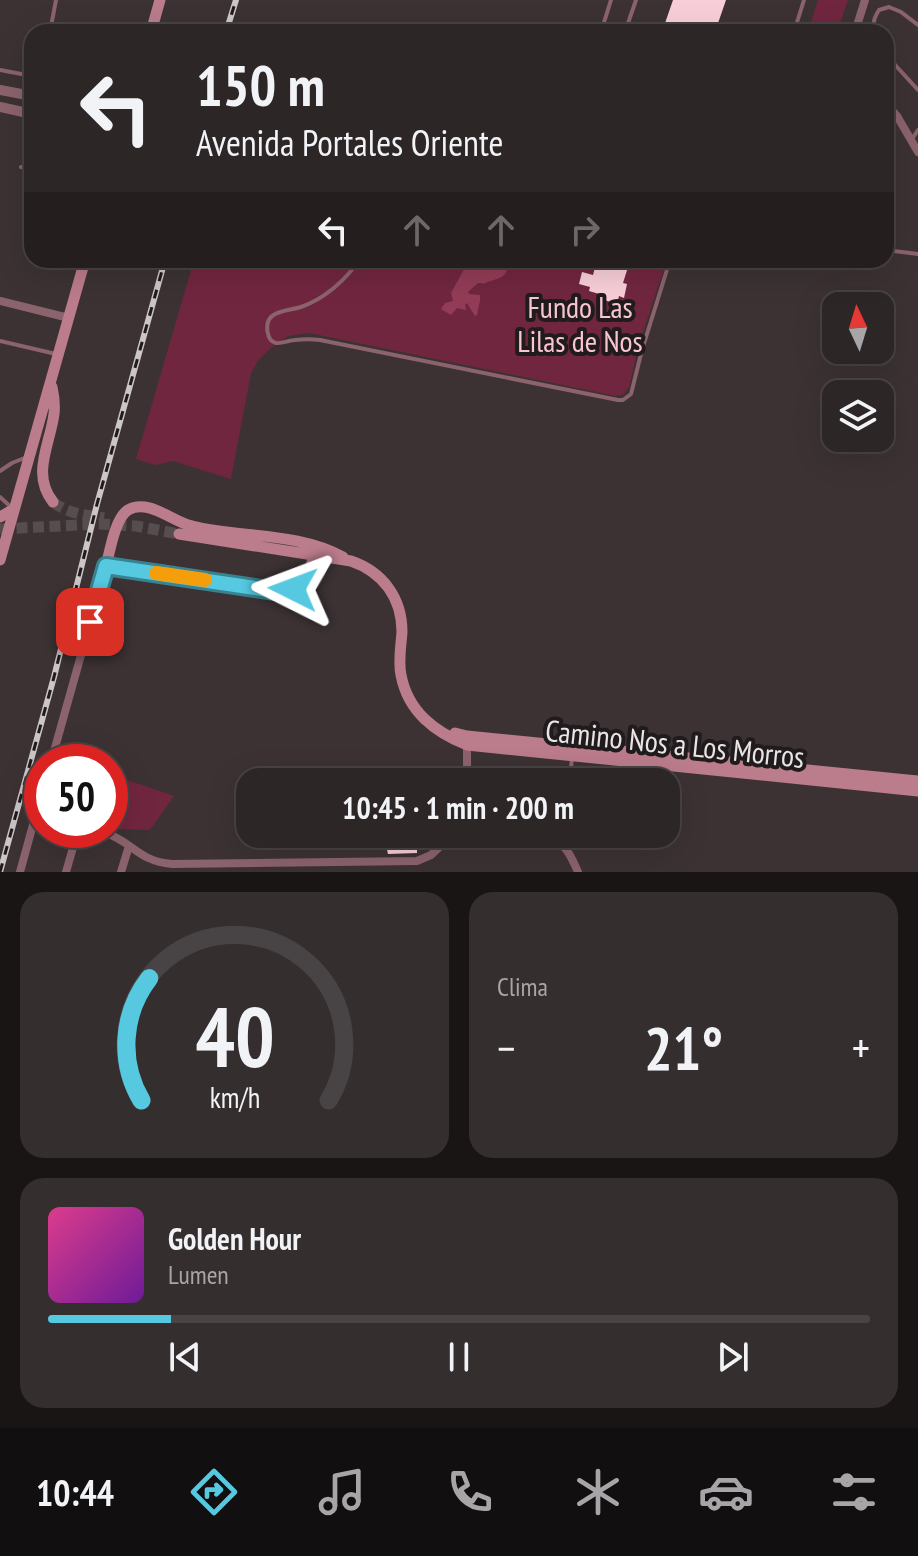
<!DOCTYPE html>
<html lang="es">
<meta charset="utf-8">
<style>
:root{--surface:#2d2627;--page:#352e2f;--text:#f1f3f6;--muted:#a7a5a7;--line:#484344;--accent:#56c9e0}
body{margin:0;font-family:"PT Sans Narrow",sans-serif;background:var(--page);color:var(--text);height:100vh;display:flex;flex-direction:column;font-size:30px;white-space:nowrap}
*{box-sizing:border-box;margin:0}
p{font-size:26px;color:var(--muted)}
.icon{flex:none;width:44px;height:44px;fill:none;stroke:currentColor;stroke-width:2;stroke-linecap:round;stroke-linejoin:round}
.map{position:relative;height:872px;overflow:hidden}
.drawer{display:flex;flex-direction:column;gap:20px;padding:20px;background:#191515;flex:1}
.drawer>*{flex:none}
.hud{position:absolute;left:24px;top:24px;width:870px;height:244px;border-radius:24px;box-shadow:0 8px 32px #0002,0 0 0 2px var(--line);background:#2d2627;color:var(--text);overflow:hidden}
.needle{width:52px;rotate:356deg}
.fabs{position:absolute;left:822px;top:292px;display:grid;gap:16px}
.fabs a{display:grid;place-items:center;width:72px;height:72px;border-radius:16px;background:var(--surface);box-shadow:0 8px 32px #0002,0 0 0 2px var(--line);font-size:40px}
.speed{position:absolute;left:24px;top:744px;display:flex;gap:16px;font-size:40px;font-weight:700;text-align:center}
.speed>*{display:grid;place-content:center;width:104px;height:104px;border-radius:50%;background:var(--surface);box-shadow:0 8px 32px #0002,0 0 0 2px var(--line);line-height:1}
.speed .limit{border:12px solid #d22;background:#fff;color:#111}
.pin{position:absolute;display:grid;place-items:center;width:68px;height:68px;color:#fff;margin:-34px;border-radius:16px;box-shadow:0 4px 12px #0006}
.me{position:absolute;width:88px;margin:-44px;rotate:273deg;stroke-linejoin:round;filter:drop-shadow(0 0 6px #0008)}
.turn{display:flex;align-items:center;gap:28px;height:168px;padding:0 40px;font-size:36px}
.turn .icon{width:104px;height:104px;stroke-width:2.5}
.turn b{display:block;font-size:56px;line-height:68px}
.lanes{display:flex;align-items:center;height:76px;padding:0 40px;background:#0003;justify-content:center;gap:40px;direction:ltr}
.lanes .off{opacity:.35}
.big{font-size:60px;font-weight:600;line-height:1.1}
.drawer .card{flex:1;display:flex;flex-direction:column;justify-content:center;gap:12px;min-width:0;padding:0 28px;border-radius:24px;background:var(--page)}
.drawer .dial{align-items:center;gap:0}
.dial svg{height:208px;overflow:visible;fill:none;stroke:var(--line);stroke-width:7;stroke-linecap:round;text-anchor:middle}
.dial text{fill:var(--text);stroke:none}
.song{display:flex;align-items:center;gap:24px}
.cover{width:96px;height:96px;border-radius:12px;background:linear-gradient(135deg,hsl(330 70% 55%),hsl(280 70% 35%))}
.played{height:8px;border-radius:4px;background:linear-gradient(90deg,var(--accent) 15%,var(--line) 15%)}
.keys{display:flex;justify-content:space-around;direction:ltr}
.heat{display:flex;justify-content:space-between;align-items:center;font-size:44px;direction:ltr}
.drawer .tiles{flex:1;display:grid;gap:20px;grid-template-columns:1fr 1fr}
.card:last-child{grid-column:span 2}
.trip{position:absolute;left:236px;top:768px;width:444px;height:80px;border-radius:24px;background:var(--surface);box-shadow:0 8px 32px #0002,0 0 0 2px var(--line);font-weight:600;line-height:80px;text-align:center}
.tabs{display:flex;height:128px;justify-content:space-around;align-items:center;background:#120f10;color:var(--muted)}
.tabs .icon{width:56px;height:56px}
.tabs .current{color:var(--accent)}
.tabs b{font-size:36px;color:var(--text)}
.map>svg:first-child{display:block}
.green{fill:#712640}
.water{fill:#933c58}
.building{fill:#f8cfd8}
.lines{fill:none;stroke-linecap:round;stroke-linejoin:round}
.secondary-tunnel{stroke:#564d4f;stroke-width:11;stroke-dasharray:11 5.5;stroke-linecap:butt}
.service{stroke:#8b636d;stroke-width:4}
.minor{stroke:#8b636d;stroke-width:8}
.tertiary{stroke:#8b636d;stroke-width:10}
.secondary{stroke:#bb7c8c;stroke-width:11}
.rail-casing{stroke:#ccc6c7;stroke-width:6}
.rail{stroke:#201b1c;stroke-width:3;stroke-dasharray:9;stroke-linecap:butt}
.route-casing{stroke:#388392;stroke-width:20}
.route{stroke:#56c9e0;stroke-width:14}
.slow{stroke:#f59e0b;stroke-width:14}
.labels{text-anchor:middle;dominant-baseline:central;stroke-width:8;stroke-linejoin:round;paint-order:stroke}
.park-label{font-size:30px;fill:#f8c5d1;stroke:#201b1c}
.street-label{font-size:30px;fill:#eae4e5;stroke:#201b1c}
</style>
<div class="map">
<svg width="918" height="872" viewBox="0 0 918 872">
<rect width="100%" height="100%" fill="#3c3234"/>
<!-- green -->
<path class="green" d="M818 0H848L837 32H808Z
M194 260H667L639 344 629 387 624 394 616 396 309 333 288 336 271 348 259 359 251 373 231 479 173 461 155 465 136 459Z
M110 774 174 796 150 830 118 829 110 826Z"/>
<!-- water -->
<path class="water" d="M488 260H514C501 273 512 275 491 281 479 284 491 284 478 283L468 292 469 294 480 295V300L477 315 475 316 467 303 465 305 466 310 457 308 451 315 441 309 445 303 453 301 451 293 467 264Z"/>
<!-- building -->
<path class="building" d="M673 0H726L715 32H672L663 29Z
M597 260H632L630 268 628 267 623 283 627 284 624 298 619 296 617 304 604 300 606 296 589 291 590 287 579 284 582 272 593 275Z
M396 839H428L429 846 417 847V853L388 854 385 840Z"/>
<g class="lines">
<!-- secondary-tunnel -->
<path class="secondary-tunnel" d="M53 502C68 514 86 515 104 518
M0 529 99 524 136 526 179 534"/>
<!-- service -->
<path class="service" d="M52 24 92 32
M50 32 56 0
M601 32 611 0
M625 32 636 0
M725 32V31
M794 32 804 0
M876 32C872 23 874 18 879 10L889 7 901 12 918 25
M886 55 918 90
M0 70 32 76
M912 139 918 130
M21 167 32 169
M886 250 918 254
M359 260C346 280 324 299 301 307 292 310 278 310 271 317 265 323 266 341 276 343 282 344 290 340 295 340 304 339 312 339 320 340L618 400H623L631 394 642 350 670 260
M0 341 56 354
M0 471 12 463 27 457
M0 497 13 509
M570 782 572 756"/>
<!-- minor -->
<path class="minor" d="M855 32 865 0
M886 104 897 116 918 152
M0 301 69 318
M51 762 106 566
M467 782V743
M45 830H48
M80 830C89 830 98 830 106 833 134 843 138 861 172 864L417 861 431 855 453 834
M519 834C556 838 563 836 578 872
M20 872 42 792
M66 872 78 830
M121 872 129 846"/>
<!-- tertiary -->
<path class="tertiary" d="M0 90 32 96
M0 107 32 114"/>
<!-- secondary -->
<path class="secondary" d="M151 32 160 0
M52 387C54 396 55 405 54 414 50 445 31 474 53 502
M0 517 14 509
M179 534 351 561C383 572 402 598 402 632 401 646 398 661 401 675 408 712 435 732 467 745L918 791
M314 556C308 575 306 587 283 591L106 566C110 551 115 518 128 510 148 498 173 522 192 526 241 538 298 532 343 557
M0 560 85 260
M455 733 467 736 918 781"/>
<!-- rail casing -->
<g class="rail-casing">
<path id="rail" d="M226 32 236 0
M0 872 54 677 97 504 165 260"/>
</g>
<!-- rail -->
<use href="#rail" class="rail"/>
</g>
<g class="lines">
<!-- route casing -->
<g class="route-casing">
<path id="route" d="M90 622 106 566 275 591 293 589"/>
</g>
<!-- route -->
<use href="#route" class="route"/>
<!-- slow -->
<path class="slow" d="M156 573 205 580"/>
</g>
<g class="labels">
<!-- park labels -->
<g class="park-label">
<text x="580" y="306">Fundo Las<tspan x="580" dy="34">Lilas de Nos</tspan></text>
</g>
<!-- street labels -->
<g class="street-label">
<text transform="translate(675 743) rotate(6)">Camino Nos a Los Morros</text>
</g>
</g>
</svg>
<div class="fabs">
<a><svg class="needle" viewBox="-14 -14 28 28"><path d="M0-13l5 13h-10z" fill="#e53935"/><path d="M0 13l5-13h-10z" fill="#a7a5a7"/></svg></a>
<a><svg class="icon" aria-label="layers" viewBox="0 0 24 24"><path d="M12 4l9 5-9 5-9-5zM3 14l9 5 9-5"/></svg></a>
</div>
<div class="speed"><div class="limit">50</div></div>
<div class="pin" style="left:90px;top:622px;background:#d93025"><svg class="icon" aria-label="arrive" viewBox="0 0 24 24"><path d="M6 21V4h12l-3 4 3 4H6"/></svg></div>
<svg class="me" style="left:293px;top:589px" viewBox="-20 -20 40 40"><path d="M0-17L14 15 0 8-14 15z" fill="#56c9e0" stroke="#fff" stroke-width="4"/></svg>
<div class="trip">10:45 · 1 min · 200 m</div>
<div class="hud">
<div class="turn"><svg class="icon" aria-label="left" viewBox="0 0 24 24"><path d="M17 20v-9H6M10 6l-5 5 5 5"/></svg><div><b>150 m</b>Avenida Portales Oriente</div></div>
<div class="lanes"><svg class="icon" aria-label="left" viewBox="0 0 24 24"><path d="M17 20v-9H6M10 6l-5 5 5 5"/></svg><svg class="icon off" aria-label="ahead" viewBox="0 0 24 24"><path d="M12 20V5M6 11l6-6 6 6"/></svg><svg class="icon off" aria-label="ahead" viewBox="0 0 24 24"><path d="M12 20V5M6 11l6-6 6 6"/></svg><svg class="icon off" aria-label="right" viewBox="0 0 24 24"><path d="M7 20v-9h11M14 6l5 5-5 5"/></svg></div>
</div>
</div>
<section class="drawer">
<div class="tiles">
<div class="card dial"><svg viewBox="0 0 100 80">
<path d="M14 69A42 42 0 1 1 86 69"/>
<path d="M14 69A42 42 0 0 1 17 22" stroke="#56c9e0"/>
<text x="50" y="56" font-size="32" font-weight="700">40</text>
<text x="50" y="72" font-size="11">km/h</text>
</svg></div>
<div class="card"><p>Clima</p>
<div class="heat"><a>−</a><b class="big">21°</b><a>+</a></div>
</div>
<div class="card">
<div class="song"><i class="cover"></i><div><b>Golden Hour</b><p>Lumen</p></div></div>
<div class="played"></div>
<div class="keys"><svg class="icon" aria-label="previous" viewBox="0 0 24 24"><path d="M18 5L8 12l10 7zM5 5v14"/></svg><svg class="icon" aria-label="pause" viewBox="0 0 24 24"><path d="M8 5v14M16 5v14"/></svg><svg class="icon" aria-label="next" viewBox="0 0 24 24"><path d="M6 5l10 7-10 7zM19 5v14"/></svg></div>
</div>
</div>
</section>
<nav class="tabs">
<b>10:44</b>
<svg class="icon current" aria-label="directions" viewBox="0 0 24 24"><path d="M12 3l9 9-9 9-9-9zM9 14v-3h6M13 9l2 2-2 2"/></svg>
<svg class="icon" aria-label="music" viewBox="0 0 24 24"><path d="M9 18V5l10-2v13"/><circle cx="6" cy="18" r="3"/><circle cx="16" cy="16" r="3"/></svg>
<svg class="icon" aria-label="phone" viewBox="0 0 24 24"><path d="M5 4h4l2 5-3 2q2 4 5 5l2-3 5 2v4C11 20 4 13 5 4z"/></svg>
<svg class="icon" aria-label="climate" viewBox="0 0 24 24"><path d="M12 3v18M4 7l16 10M4 17L20 7"/></svg>
<svg class="icon" aria-label="car" viewBox="0 0 24 24"><path d="M5 17H2v-5l4-1 3-4h7l3 4 3 1v5h-3M9 17h6M6 11h13"/><circle cx="7" cy="17" r="2"/><circle cx="17" cy="17" r="2"/></svg>
<svg class="icon" aria-label="filters" viewBox="0 0 24 24"><path d="M4 7h16M4 17h16"/><circle cx="9" cy="7" r="2"/><circle cx="15" cy="17" r="2"/></svg>
</nav>
